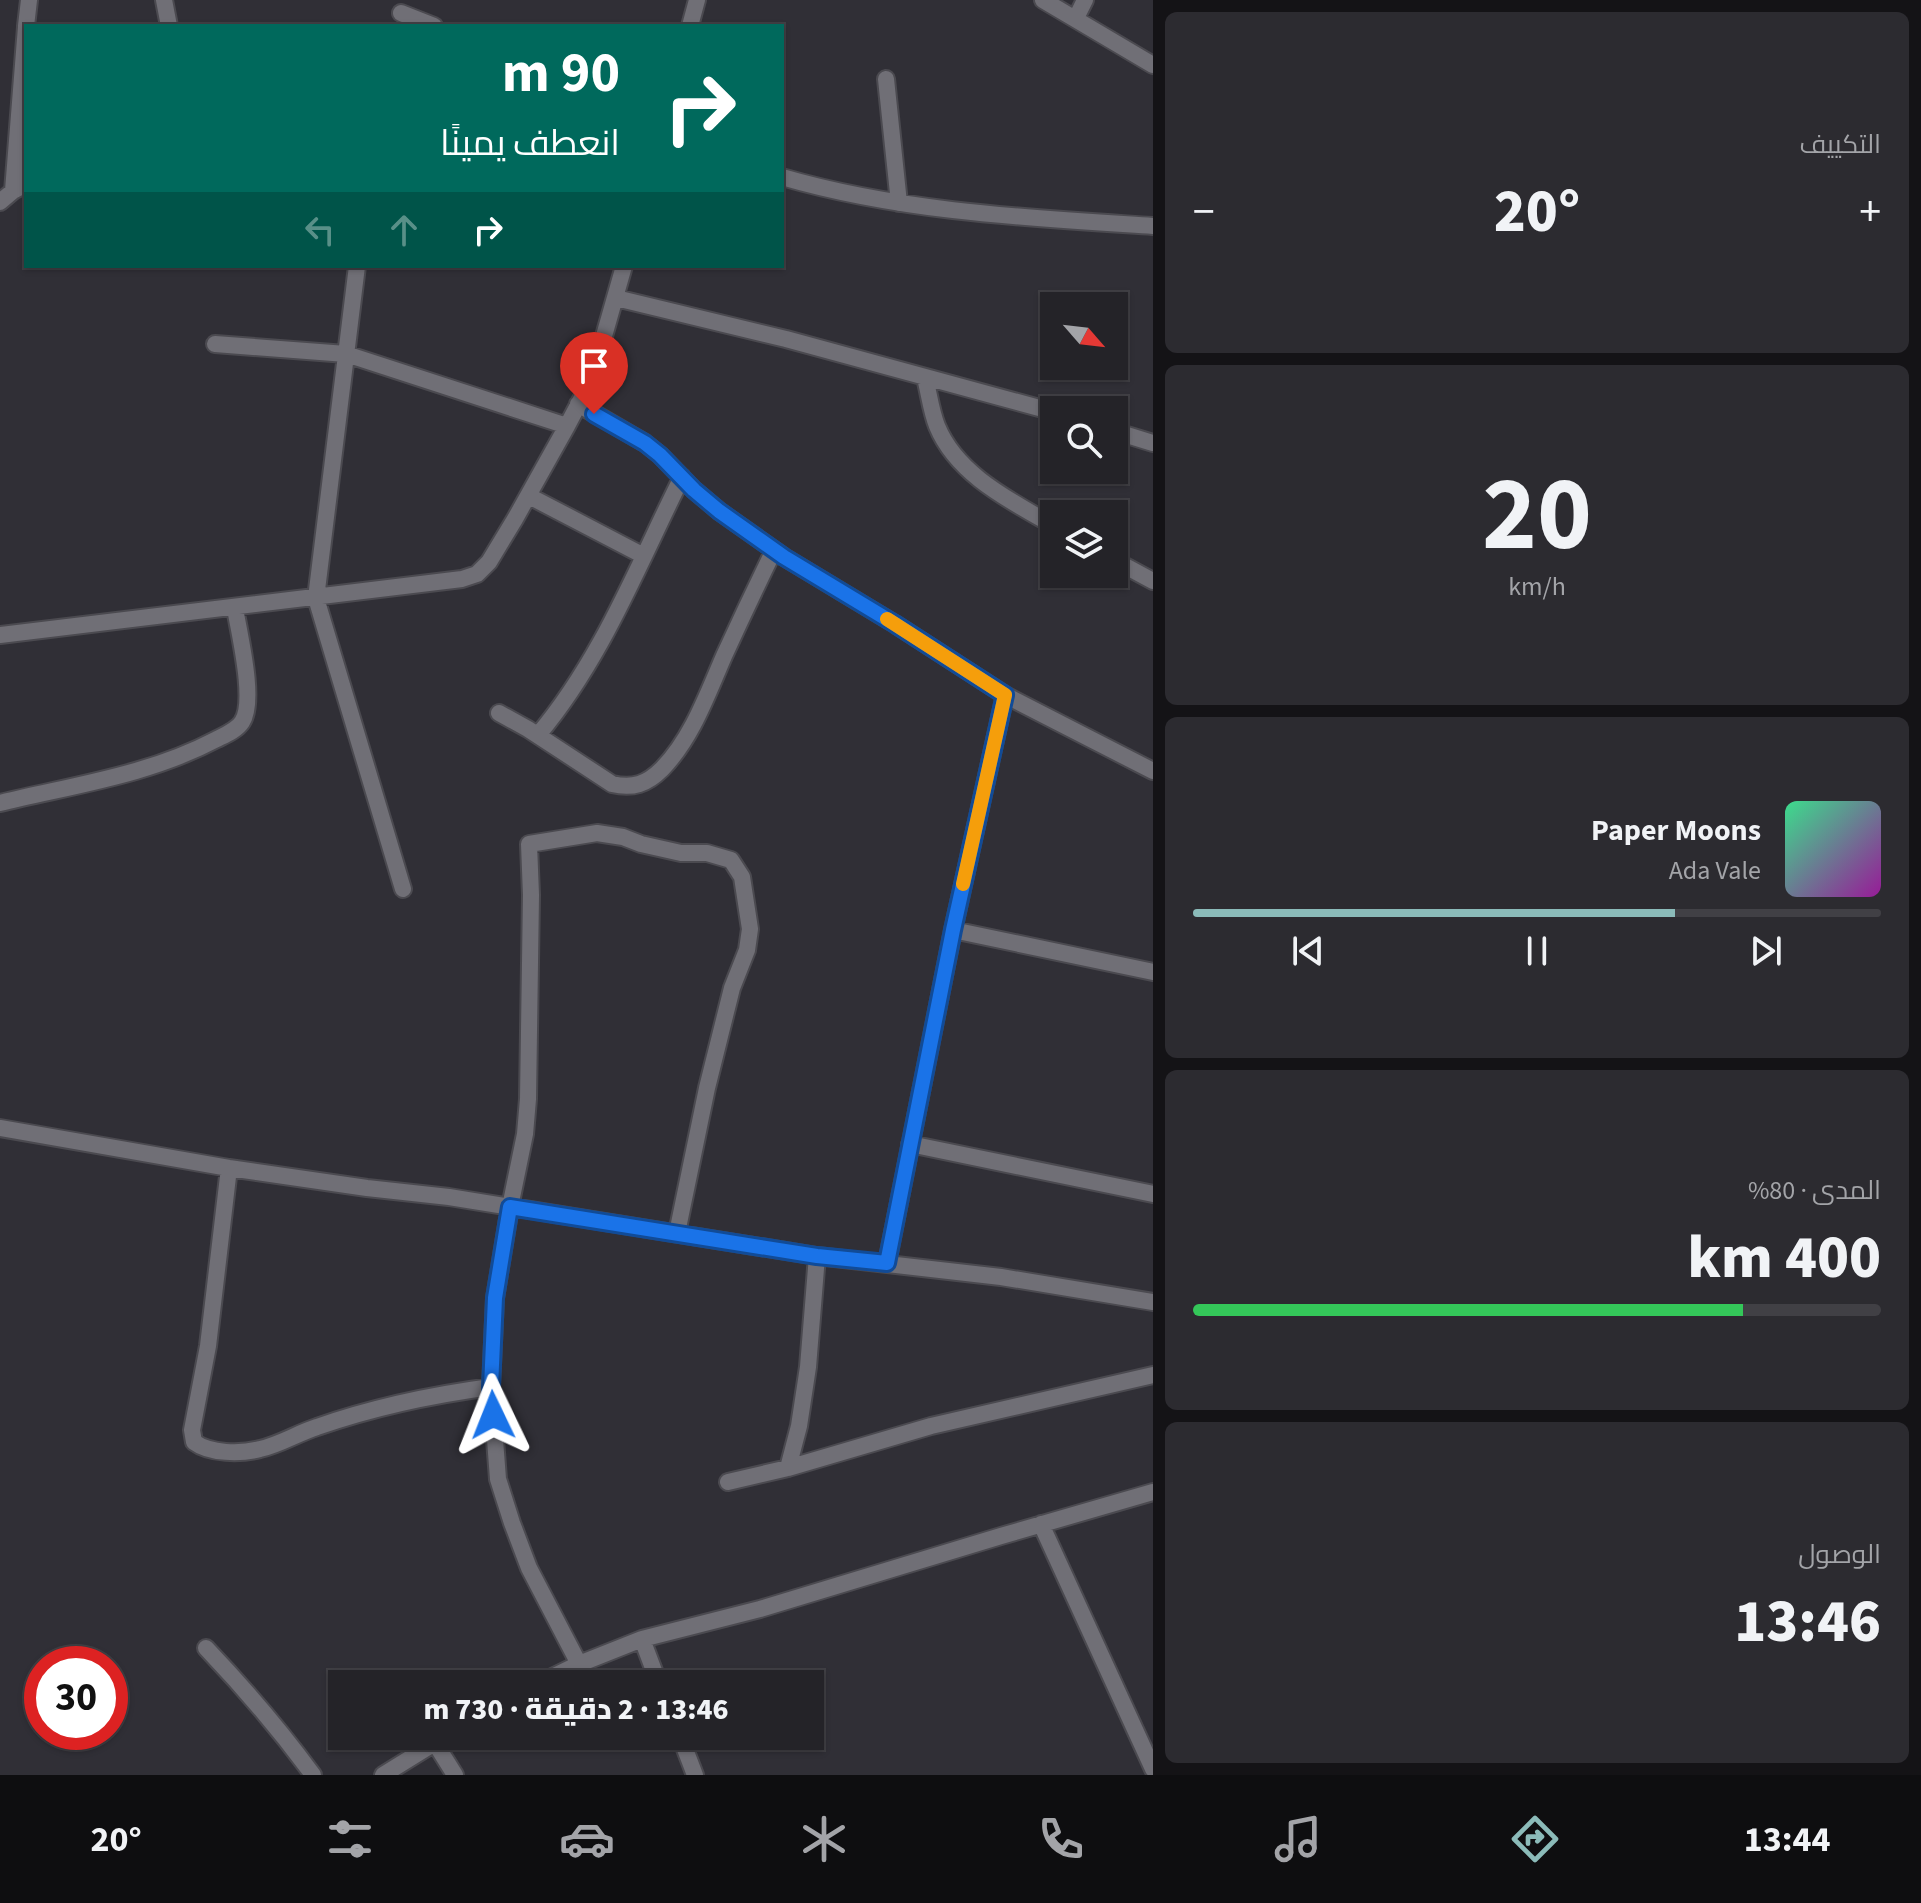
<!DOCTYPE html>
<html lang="ar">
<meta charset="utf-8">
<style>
:root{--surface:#242328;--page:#2c2b30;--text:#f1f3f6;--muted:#a3a4a8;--line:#414045;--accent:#8bbbb9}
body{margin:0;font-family:"Source Sans 3",Cairo,sans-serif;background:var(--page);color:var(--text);direction:rtl;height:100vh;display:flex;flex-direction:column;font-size:30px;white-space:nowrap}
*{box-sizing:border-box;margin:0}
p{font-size:26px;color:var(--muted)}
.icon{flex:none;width:44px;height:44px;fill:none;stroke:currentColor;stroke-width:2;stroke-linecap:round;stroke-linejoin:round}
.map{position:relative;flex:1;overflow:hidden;direction:ltr}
.panel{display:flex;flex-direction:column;gap:12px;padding:12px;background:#141316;width:768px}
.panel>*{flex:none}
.guide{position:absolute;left:24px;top:24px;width:760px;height:244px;border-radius:0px;box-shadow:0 2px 6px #0004,0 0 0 2px var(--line);direction:rtl;background:#00695c;color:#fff;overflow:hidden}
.needle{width:52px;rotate:118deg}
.tools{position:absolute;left:1040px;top:292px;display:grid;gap:16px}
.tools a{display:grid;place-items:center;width:88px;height:88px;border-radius:0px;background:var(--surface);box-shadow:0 2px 6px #0004,0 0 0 2px var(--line);font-size:40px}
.speed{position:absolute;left:24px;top:1646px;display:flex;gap:16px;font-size:40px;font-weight:700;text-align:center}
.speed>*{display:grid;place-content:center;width:104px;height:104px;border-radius:50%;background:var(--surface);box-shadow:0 2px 6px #0004,0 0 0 2px var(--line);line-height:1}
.speed .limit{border:12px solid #d22;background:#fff;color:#111}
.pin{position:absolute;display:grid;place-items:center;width:68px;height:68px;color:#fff;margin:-82px -34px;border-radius:50% 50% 50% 0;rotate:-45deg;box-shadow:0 0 8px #0007}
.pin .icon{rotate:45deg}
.me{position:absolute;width:88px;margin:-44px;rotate:358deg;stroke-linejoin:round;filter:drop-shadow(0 0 6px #0008)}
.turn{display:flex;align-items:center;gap:28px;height:168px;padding:0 32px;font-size:36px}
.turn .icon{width:104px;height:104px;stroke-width:2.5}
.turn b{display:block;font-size:56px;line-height:68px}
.lanes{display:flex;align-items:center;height:76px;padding:0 32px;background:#0003;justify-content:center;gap:40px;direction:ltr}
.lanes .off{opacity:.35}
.big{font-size:60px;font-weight:800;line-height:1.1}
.panel .widget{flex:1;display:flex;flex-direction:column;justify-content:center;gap:12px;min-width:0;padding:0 28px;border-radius:12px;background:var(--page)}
.panel .dial{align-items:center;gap:0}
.dial b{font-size:104px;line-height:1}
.song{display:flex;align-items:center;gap:24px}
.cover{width:96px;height:96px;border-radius:12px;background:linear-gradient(135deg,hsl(150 70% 55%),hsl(300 70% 35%))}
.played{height:8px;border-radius:4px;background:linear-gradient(90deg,var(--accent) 70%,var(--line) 70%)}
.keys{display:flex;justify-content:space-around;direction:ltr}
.heat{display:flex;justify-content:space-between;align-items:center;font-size:44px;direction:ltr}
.charge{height:12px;border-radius:6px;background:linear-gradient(90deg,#34c759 80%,var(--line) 0)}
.trip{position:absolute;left:328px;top:1670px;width:496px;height:80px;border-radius:0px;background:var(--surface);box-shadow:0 2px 6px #0004,0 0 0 2px var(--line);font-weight:800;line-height:80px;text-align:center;direction:rtl}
.tab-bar{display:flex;height:128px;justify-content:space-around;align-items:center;background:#0e0e10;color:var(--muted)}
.tab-bar .icon{width:56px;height:56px}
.tab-bar .current{color:var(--accent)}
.tab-bar b{font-size:36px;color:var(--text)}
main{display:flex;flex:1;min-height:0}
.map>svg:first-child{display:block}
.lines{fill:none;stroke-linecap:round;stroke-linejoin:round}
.minor-casing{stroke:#4b4a50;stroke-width:20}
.minor{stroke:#706f76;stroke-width:16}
.route-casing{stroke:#114b97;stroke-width:20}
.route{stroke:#1a73e8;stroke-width:14}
.slow{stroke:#f59e0b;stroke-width:14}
</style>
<main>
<section class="panel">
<div class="widget"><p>التكييف</p>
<div class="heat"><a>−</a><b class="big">20°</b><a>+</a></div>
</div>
<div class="widget dial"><b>20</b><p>km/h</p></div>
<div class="widget">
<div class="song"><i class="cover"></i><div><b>Paper Moons</b><p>Ada Vale</p></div></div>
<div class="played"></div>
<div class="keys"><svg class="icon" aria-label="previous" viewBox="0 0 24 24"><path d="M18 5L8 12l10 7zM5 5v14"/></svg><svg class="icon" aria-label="pause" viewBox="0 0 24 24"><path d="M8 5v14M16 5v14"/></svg><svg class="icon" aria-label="next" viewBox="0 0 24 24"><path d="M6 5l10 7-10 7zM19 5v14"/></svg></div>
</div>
<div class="widget"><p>المدى · 80%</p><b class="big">400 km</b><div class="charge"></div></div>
<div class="widget"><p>الوصول</p><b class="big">13:46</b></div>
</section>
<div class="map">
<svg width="1153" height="1775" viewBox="0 0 1153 1775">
<rect width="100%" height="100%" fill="#302f36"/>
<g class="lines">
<!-- minor casing -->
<g class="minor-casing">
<path id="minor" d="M164 0 169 26
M1043 0 1153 65
M401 13 434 26
M1076 18 1085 0
M26 26 29 0
M690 26 697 0
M886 79 899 203
M782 177C902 212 1029 218 1153 226
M13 191 26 27
M0 202 13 191 26 184
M357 266 316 598 403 889
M616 298 786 339 1054 412
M215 344 346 354 567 426
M925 378C929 393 931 411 937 426 957 475 1011 501 1054 526
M578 404 645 443 660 455 694 490 719 511 784 557 895 624 1005 695 1153 771
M1114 431 1153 443
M529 496 644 556
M1114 560 1153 581
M0 635 462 579 477 574 489 562 515 519 567 426 585 392 596 364 624 266
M499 713 528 729 612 784C633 789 647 784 662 769 692 738 707 695 724 656 740 621 757 585 774 550
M538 735C602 659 638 565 682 477
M0 803C74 785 149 775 217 739 225 735 237 730 242 722 256 701 239 633 235 608
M953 930 1153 972
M0 1128 229 1168 367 1188 449 1197 817 1256 1001 1277 1153 1302
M910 1144 1153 1194
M229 1168 208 1346 192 1430 194 1442C210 1454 241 1454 260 1449 279 1445 298 1433 317 1427 374 1407 431 1395 491 1387
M887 1263 953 930 1005 695
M788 1468 799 1426 808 1367 817 1256
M728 1482 788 1468 931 1426 1153 1375
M1041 1524 1153 1769
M642 1639 659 1684
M206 1648C245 1689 280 1730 313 1775
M579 1664 529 1568 512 1523 498 1479 491 1387 495 1298 510 1207 525 1134 528 1099 531 895 529 844 597 833 623 837 641 844 681 853H707L731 860 742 877 750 929 747 950 732 988 707 1088 677 1233
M538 1684 579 1664 642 1639 760 1609 1001 1536 1153 1492
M680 1736 695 1775
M435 1743 455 1775
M383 1775 446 1736"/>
</g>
<!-- minor -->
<use href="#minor" class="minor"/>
</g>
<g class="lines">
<!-- route casing -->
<g class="route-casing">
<path id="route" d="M493 1415 491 1387 495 1298 510 1207 817 1256 887 1263 953 930 1005 695 895 624 784 557 719 511 694 490 660 455 645 443 594 414"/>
</g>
<!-- route -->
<use href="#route" class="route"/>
<!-- slow -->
<path class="slow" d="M887 619 1005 695 963 884"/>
</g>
</svg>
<div class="tools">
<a><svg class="needle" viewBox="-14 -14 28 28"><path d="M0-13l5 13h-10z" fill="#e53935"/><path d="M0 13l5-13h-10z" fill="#a3a4a8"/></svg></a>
<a><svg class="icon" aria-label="search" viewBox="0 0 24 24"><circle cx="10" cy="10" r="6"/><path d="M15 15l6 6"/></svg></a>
<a><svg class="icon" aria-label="layers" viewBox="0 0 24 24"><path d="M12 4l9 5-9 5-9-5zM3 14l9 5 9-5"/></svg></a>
</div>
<div class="speed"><div class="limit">30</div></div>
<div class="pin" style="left:594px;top:414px;background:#d93025"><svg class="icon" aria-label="arrive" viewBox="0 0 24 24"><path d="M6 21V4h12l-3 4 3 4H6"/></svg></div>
<svg class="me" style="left:493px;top:1415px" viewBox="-20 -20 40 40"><path d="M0-17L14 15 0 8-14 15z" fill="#1a73e8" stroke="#fff" stroke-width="4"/></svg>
<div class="trip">13:46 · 2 دقيقة · 730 m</div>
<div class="guide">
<div class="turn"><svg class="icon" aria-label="right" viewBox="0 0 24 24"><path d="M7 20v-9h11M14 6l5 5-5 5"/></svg><div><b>90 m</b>انعطف يمينًا</div></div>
<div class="lanes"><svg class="icon off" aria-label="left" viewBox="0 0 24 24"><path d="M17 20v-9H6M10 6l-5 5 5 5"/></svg><svg class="icon off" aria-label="ahead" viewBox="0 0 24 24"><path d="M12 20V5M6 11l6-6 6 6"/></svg><svg class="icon" aria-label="right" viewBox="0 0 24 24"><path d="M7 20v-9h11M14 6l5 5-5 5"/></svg></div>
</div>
</div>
</main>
<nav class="tab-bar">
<b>13:44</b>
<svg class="icon current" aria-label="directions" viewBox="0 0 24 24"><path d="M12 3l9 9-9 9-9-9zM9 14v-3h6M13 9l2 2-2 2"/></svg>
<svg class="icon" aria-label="music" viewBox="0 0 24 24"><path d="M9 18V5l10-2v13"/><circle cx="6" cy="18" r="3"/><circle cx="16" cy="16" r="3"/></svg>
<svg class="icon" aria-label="phone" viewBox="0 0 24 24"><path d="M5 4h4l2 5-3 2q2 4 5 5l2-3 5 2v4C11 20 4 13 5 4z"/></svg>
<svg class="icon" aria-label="climate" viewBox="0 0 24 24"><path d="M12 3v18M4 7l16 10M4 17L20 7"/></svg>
<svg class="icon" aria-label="car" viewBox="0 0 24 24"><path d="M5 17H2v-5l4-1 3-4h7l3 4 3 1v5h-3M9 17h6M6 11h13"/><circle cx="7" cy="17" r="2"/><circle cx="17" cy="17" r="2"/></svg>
<svg class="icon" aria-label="filters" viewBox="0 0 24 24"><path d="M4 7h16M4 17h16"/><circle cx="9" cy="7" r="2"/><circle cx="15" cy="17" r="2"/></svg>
<b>20°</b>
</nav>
